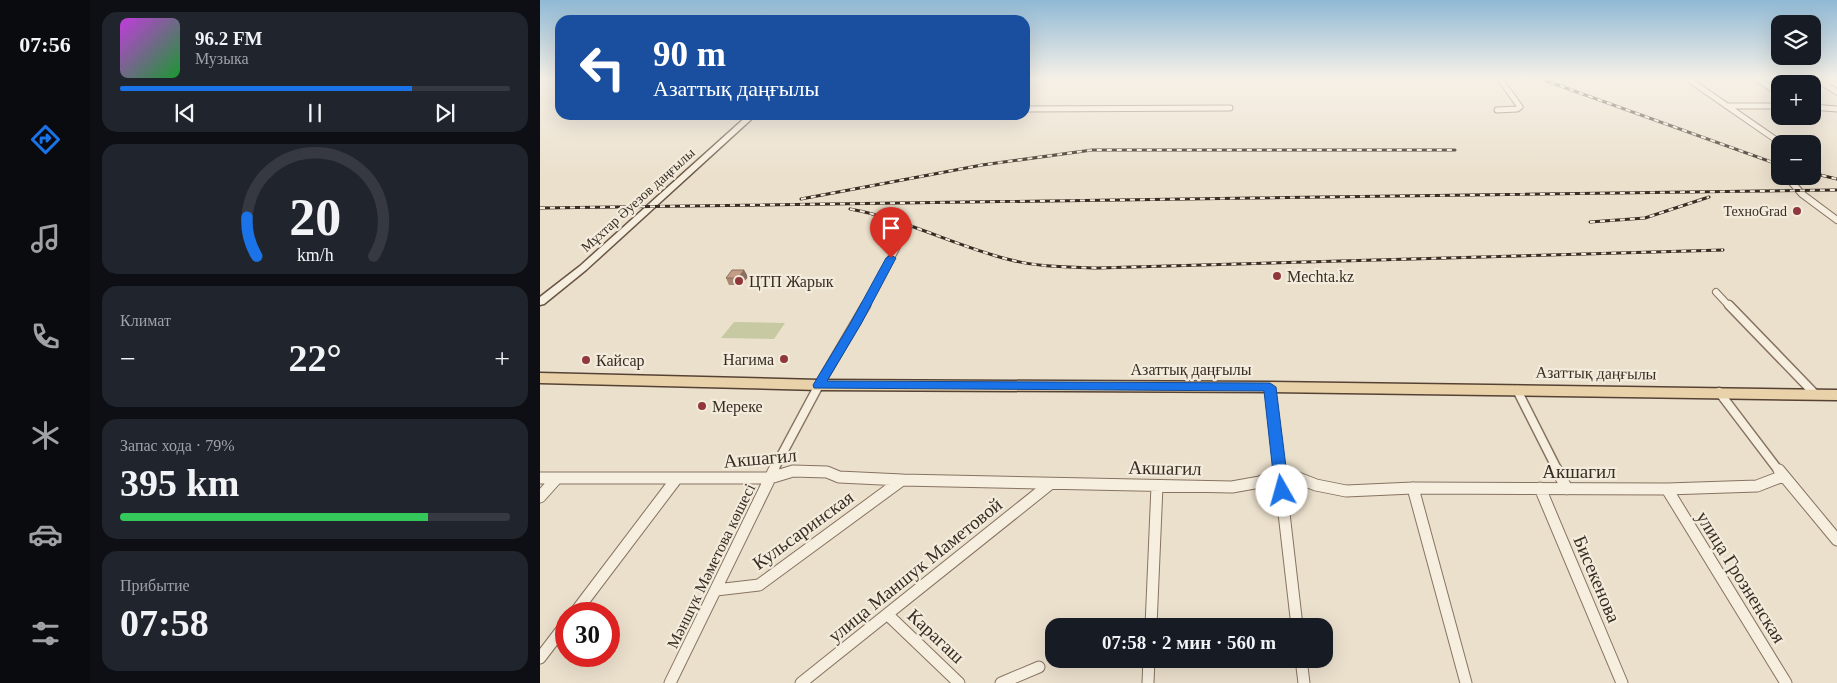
<!DOCTYPE html>
<html lang="ru">
<meta charset="utf-8">
<style>
:root{--surface:#171b24;--page:#20242c;--text:#f1f3f6;--muted:#9ea1a6;--line:#363941;--accent:#1a73e8}
body{margin:0;font-family:"Times New Roman",serif;background:var(--page);color:var(--text);height:100vh;display:flex;flex-direction:column;font-size:19px;white-space:nowrap}
*{box-sizing:border-box;margin:0}
p{font-size:16px;color:var(--muted)}
.icon{flex:none;width:28px;height:28px;fill:none;stroke:currentColor;stroke-width:2;stroke-linecap:round;stroke-linejoin:round}
.map{position:relative;flex:1;overflow:hidden}
.panel{display:flex;flex-direction:column;gap:12px;padding:12px;background:#0d0f14;width:450px}
.panel>*{flex:none}
.top-card{position:absolute;left:15px;top:15px;width:475px;height:105px;border-radius:15px;box-shadow:0 5px 20px #0002;background:#1a4fa0;color:#fff;overflow:hidden}
.controls{position:absolute;left:1231px;top:15px;display:grid;gap:10px}
.controls a{display:grid;place-items:center;width:50px;height:50px;border-radius:10px;background:var(--surface);box-shadow:0 5px 20px #0002;font-size:25px}
.speed{position:absolute;left:15px;top:602px;display:flex;gap:10px;font-size:25px;font-weight:700;text-align:center}
.speed>*{display:grid;place-content:center;width:65px;height:65px;border-radius:50%;background:var(--surface);box-shadow:0 5px 20px #0002;line-height:1}
.speed .limit{border:8px solid #d22;background:#fff;color:#111}
.pin{position:absolute;display:grid;place-items:center;width:42px;height:42px;color:#fff;margin:-51px -21px;border-radius:50% 50% 50% 0;rotate:-45deg;box-shadow:0 0 5px #0007}
.pin .icon{rotate:45deg}
.me{position:absolute;width:55px;margin:-28px;rotate:353deg;stroke-linejoin:round;filter:drop-shadow(0 0 4px #0008)}
.turn{display:flex;align-items:center;gap:18px;height:105px;padding:0 15px;font-size:22px}
.turn .icon{width:65px;height:65px;stroke-width:2.5}
.turn b{display:block;font-size:35px;line-height:42px}
.big{font-size:38px;font-weight:700;line-height:1.1}
.panel .widget{flex:1;display:flex;flex-direction:column;justify-content:center;gap:8px;min-width:0;padding:0 18px;border-radius:15px;background:var(--page)}
.panel .dial{align-items:center;gap:0}
.dial svg{height:130px;overflow:visible;fill:none;stroke:var(--line);stroke-width:7;stroke-linecap:round;text-anchor:middle}
.dial text{fill:var(--text);stroke:none}
.song{display:flex;align-items:center;gap:15px}
.cover{width:60px;height:60px;border-radius:8px;background:linear-gradient(135deg,hsl(290 70% 55%),hsl(130 70% 35%))}
.played{height:5px;border-radius:2px;background:linear-gradient(90deg,var(--accent) 75%,var(--line) 75%)}
.keys{display:flex;justify-content:space-around;direction:ltr}
.heat{display:flex;justify-content:space-between;align-items:center;font-size:28px;direction:ltr}
.charge{height:8px;border-radius:4px;background:linear-gradient(90deg,#34c759 79%,var(--line) 0)}
.trip{position:absolute;left:505px;top:618px;width:288px;height:50px;border-radius:15px;background:var(--surface);box-shadow:0 5px 20px #0002;font-weight:700;line-height:50px;text-align:center}
main{display:flex;flex:1;min-height:0}
.dock{display:flex;flex-direction:column;width:90px;justify-content:space-around;align-items:center;background:#090b0e;color:var(--muted)}
.dock .icon{width:35px;height:35px}
.dock .current{color:var(--accent)}
.dock b{font-size:22px;color:var(--text)}
.map>svg:first-child{display:block}
.green{fill:#c6c9a1}
.lines{fill:none;stroke-linecap:round;stroke-linejoin:round}
.street-far3-casing{stroke:#877361;stroke-width:7}
.street-far2-casing{stroke:#877361;stroke-width:8}
.street-far1-casing{stroke:#877361;stroke-width:11}
.street-casing{stroke:#877361;stroke-width:13}
.secondary-casing{stroke:#695544;stroke-width:3}
.primary-casing{stroke:#564235;stroke-width:3}
.street-far3{stroke:#f6eedf;stroke-width:5}
.street-far2{stroke:#f6eedf;stroke-width:6}
.street-far1{stroke:#f6eedf;stroke-width:8}
.street{stroke:#f6eedf;stroke-width:11}
.secondary{fill:#f6eedf;fill-rule:evenodd}
.primary{fill:#e9d2a9;fill-rule:evenodd}
.rail-casing{stroke:#392d23;stroke-width:3}
.rail{stroke:#f3ebdb;stroke-width:2;stroke-dasharray:5;stroke-linecap:butt}
.wall{fill:#a98773}
.shaded-wall{fill:#8a6e5e}
.building{fill:#c59d86;stroke:#8a6e5e}
.route{fill:#1a73e8;stroke:#114b97}
.poi-dot{fill:#90373c;stroke:#f3ebdb;stroke-width:2}
.labels{text-anchor:middle;dominant-baseline:central;stroke-width:4.5;stroke-linejoin:round;paint-order:stroke}
.far-street-label{font-size:14px;fill:#392d23;stroke:#f3ebdb}
.far-poi-label{font-size:14px;fill:#392d23;stroke:#f3ebdb;text-anchor:end}
.poi-label{font-size:16px;fill:#392d23;stroke:#f3ebdb;text-anchor:start}
.street-label{font-size:16px;fill:#392d23;stroke:#f3ebdb}
.near-street-label{font-size:19px;fill:#392d23;stroke:#f3ebdb}
</style>
<main>
<nav class="dock">
<b>07:56</b>
<svg class="icon current" aria-label="directions" viewBox="0 0 24 24"><path d="M12 3l9 9-9 9-9-9zM9 14v-3h6M13 9l2 2-2 2"/></svg>
<svg class="icon" aria-label="music" viewBox="0 0 24 24"><path d="M9 18V5l10-2v13"/><circle cx="6" cy="18" r="3"/><circle cx="16" cy="16" r="3"/></svg>
<svg class="icon" aria-label="phone" viewBox="0 0 24 24"><path d="M5 4h4l2 5-3 2q2 4 5 5l2-3 5 2v4C11 20 4 13 5 4z"/></svg>
<svg class="icon" aria-label="climate" viewBox="0 0 24 24"><path d="M12 3v18M4 7l16 10M4 17L20 7"/></svg>
<svg class="icon" aria-label="car" viewBox="0 0 24 24"><path d="M5 17H2v-5l4-1 3-4h7l3 4 3 1v5h-3M9 17h6M6 11h13"/><circle cx="7" cy="17" r="2"/><circle cx="17" cy="17" r="2"/></svg>
<svg class="icon" aria-label="filters" viewBox="0 0 24 24"><path d="M4 7h16M4 17h16"/><circle cx="9" cy="7" r="2"/><circle cx="15" cy="17" r="2"/></svg>
</nav>
<section class="panel">
<div class="widget">
<div class="song"><i class="cover"></i><div><b>96.2 FM</b><p>Музыка</p></div></div>
<div class="played"></div>
<div class="keys"><svg class="icon" aria-label="previous" viewBox="0 0 24 24"><path d="M18 5L8 12l10 7zM5 5v14"/></svg><svg class="icon" aria-label="pause" viewBox="0 0 24 24"><path d="M8 5v14M16 5v14"/></svg><svg class="icon" aria-label="next" viewBox="0 0 24 24"><path d="M6 5l10 7-10 7zM19 5v14"/></svg></div>
</div>
<div class="widget dial"><svg viewBox="0 0 100 80">
<path d="M14 69A42 42 0 1 1 86 69"/>
<path d="M14 69A42 42 0 0 1 8 45" stroke="#1a73e8"/>
<text x="50" y="56" font-size="32" font-weight="700">20</text>
<text x="50" y="72" font-size="11">km/h</text>
</svg></div>
<div class="widget"><p>Климат</p>
<div class="heat"><a>−</a><b class="big">22°</b><a>+</a></div>
</div>
<div class="widget"><p>Запас хода · 79%</p><b class="big">395 km</b><div class="charge"></div></div>
<div class="widget"><p>Прибытие</p><b class="big">07:58</b></div>
</section>
<div class="map">
<svg width="1297" height="683" viewBox="0 0 1297 683">
<rect width="100%" height="100%" fill="#ebe0cc"/>
<!-- green -->
<path class="green" d="M194 322 245 323 234 339 181 338Z"/>
<g class="lines">
<!-- street-far3 casing -->
<g class="street-far3-casing">
<path id="street-far3" d="M1148 79 1242 144
M1217 79 1240 94
M1276 79 1297 92
M1187 106H1240
M1272 107 1297 109
M485 109 690 108
M957 110 977 109 980 107 960 79
M1246 176 1248 179"/>
</g>
<!-- street-far2 casing -->
<g class="street-far2-casing">
<path id="street-far2" d="M1247 177 1262 194 1297 220
M1176 292 1190 307
M325 307 368 226"/>
</g>
<!-- street-far1 casing -->
<g class="street-far1-casing">
<path id="street-far1" d="M1189 305 1275 394
M730 387 740 471
M977 390 1018 471
M1179 392 1239 471
M233 471 279 385 326 305
M252 471H267
M739 471H741"/>
</g>
<!-- street casing -->
<g class="street-casing">
<path id="street" d="M739 470 757 626
M1017 470 1027 489
M1239 470 1297 540
M0 478H230L253 471 287 472 299 477 362 480 692 487 720 482 740 471 776 485 806 491 873 488 1127 489 1217 486 1243 476
M873 488 926 683
M1000 488 1082 683
M1127 489 1246 683
M0 497 17 478
M176 590 219 585 362 480
M34 614 137 478
M348 615 419 683
M611 626 617 486
M0 658 26 624
M761 659 764 683
M130 683 234 470
M261 683 510 484
M461 683 499 667
M608 683 609 659"/>
</g>
<!-- secondary casing -->
<g class="secondary-casing">
<path id="secondary" d="M208 115H216L46 270 4 304 0 305V297L40 266Z"/>
</g>
<!-- primary casing -->
<g class="primary-casing">
<path id="primary" d="M0 373 279 380 730 382 1297 390V400L730 392 279 390 0 383Z"/>
</g>
<!-- street-far3 -->
<use href="#street-far3" class="street-far3"/>
<!-- street-far2 -->
<use href="#street-far2" class="street-far2"/>
<!-- street-far1 -->
<use href="#street-far1" class="street-far1"/>
<!-- street -->
<use href="#street" class="street"/>
<!-- secondary -->
<use href="#secondary" class="secondary"/>
<!-- primary -->
<use href="#primary" class="primary"/>
<!-- rail casing -->
<g class="rail-casing">
<path id="rail" d="M1001 79 1240 165
M1272 173 1297 179
M261 199 442 165 552 150H915
M0 208 1297 190
M310 209C365 219 413 245 467 259 496 267 527 267 558 268L1183 250
M1050 222 1105 218 1169 197"/>
</g>
<!-- rail -->
<use href="#rail" class="rail"/>
</g>
<!-- wall -->
<path class="wall" d="M204 270 208 277 201 285H189L186 278Z"/>
<!-- shaded-wall -->
<path class="shaded-wall" d="M204 270 208 277 201 285 198 278Z"/>
<!-- building -->
<path class="building" d="M192 270H204L198 278H186Z"/>
<!-- sky -->
<linearGradient id="sky" x2="0" y2="1"><stop stop-color="#90b9d5"/><stop offset="0.45" stop-color="#f6f1e8"/><stop offset="1" stop-color="#f6f1e8" stop-opacity="0"/></linearGradient>
<rect width="1297" height="174" fill="url(#sky)"/>
<!-- route -->
<path class="route" d="M351 255 356 258 321 324 287 381 730 383 736 387 749 491 747 495 742 496 737 495 735 491 724 391 274 388 273 385 310 324 346 258Z"/>
<!-- markers -->
<g class="poi-dot">
<circle cx="1257" cy="211" r="5"/>
<circle cx="737" cy="276" r="5"/>
<circle cx="199" cy="281" r="5"/>
<circle cx="244" cy="359" r="5"/>
<circle cx="46" cy="360" r="5"/>
<circle cx="162" cy="406" r="5"/>
</g>
<g class="labels">
<!-- far-street labels -->
<g class="far-street-label">
<text transform="translate(98 200) rotate(-42)">Мұхтар Әуезов даңғылы</text>
</g>
<!-- far-poi labels -->
<g class="far-poi-label">
<text x="1247" y="211">ТехноGrad</text>
</g>
<!-- poi labels -->
<g class="poi-label">
<text x="747" y="276">Mechta.kz</text>
<text x="209" y="281">ЦТП Жарык</text>
<text x="234" y="359" text-anchor="end">Нагима</text>
<text x="56" y="360">Кайсар</text>
<text x="172" y="406">Мереке</text>
</g>
<!-- street labels -->
<g class="street-label">
<text x="651" y="369">Азаттық даңғылы</text>
<text transform="translate(1056 373) rotate(1)">Азаттық даңғылы</text>
<text transform="translate(171 566) rotate(-64)">Мәншүк Мәметова көшесі</text>
</g>
<!-- near-street labels -->
<g class="near-street-label">
<text transform="translate(220 458) rotate(-5)">Акшагил</text>
<text transform="translate(625 468) rotate(1)">Акшагил</text>
<text x="1039" y="471">Акшагил</text>
<text transform="translate(263 530) rotate(-36)">Кульсаринская</text>
<text transform="translate(375 570) rotate(-39)">улица Маншук Маметовой</text>
<text transform="translate(1201 577) rotate(58)">улица Грозненская</text>
<text transform="translate(1057 579) rotate(67)">Бисекенова</text>
<text transform="translate(396 636) rotate(43)">Карагаш</text>
</g>
</g>
</svg>
<div class="controls">
<a><svg class="icon" aria-label="layers" viewBox="0 0 24 24"><path d="M12 4l9 5-9 5-9-5zM3 14l9 5 9-5"/></svg></a>
<a>+</a>
<a>−</a>
</div>
<div class="speed"><div class="limit">30</div></div>
<div class="pin" style="left:351px;top:258px;background:#d93025"><svg class="icon" aria-label="arrive" viewBox="0 0 24 24"><path d="M6 21V4h12l-3 4 3 4H6"/></svg></div>
<svg class="me" style="left:742px;top:491px" viewBox="-20 -20 40 40"><circle r="19" fill="#fff"/><path d="M0-13L10 11 0 6-10 11z" fill="#1a73e8"/></svg>
<div class="trip">07:58 · 2 мин · 560 m</div>
<div class="top-card">
<div class="turn"><svg class="icon" aria-label="left" viewBox="0 0 24 24"><path d="M17 20v-9H6M10 6l-5 5 5 5"/></svg><div><b>90 m</b>Азаттық даңғылы</div></div>
</div>
</div>
</main>
